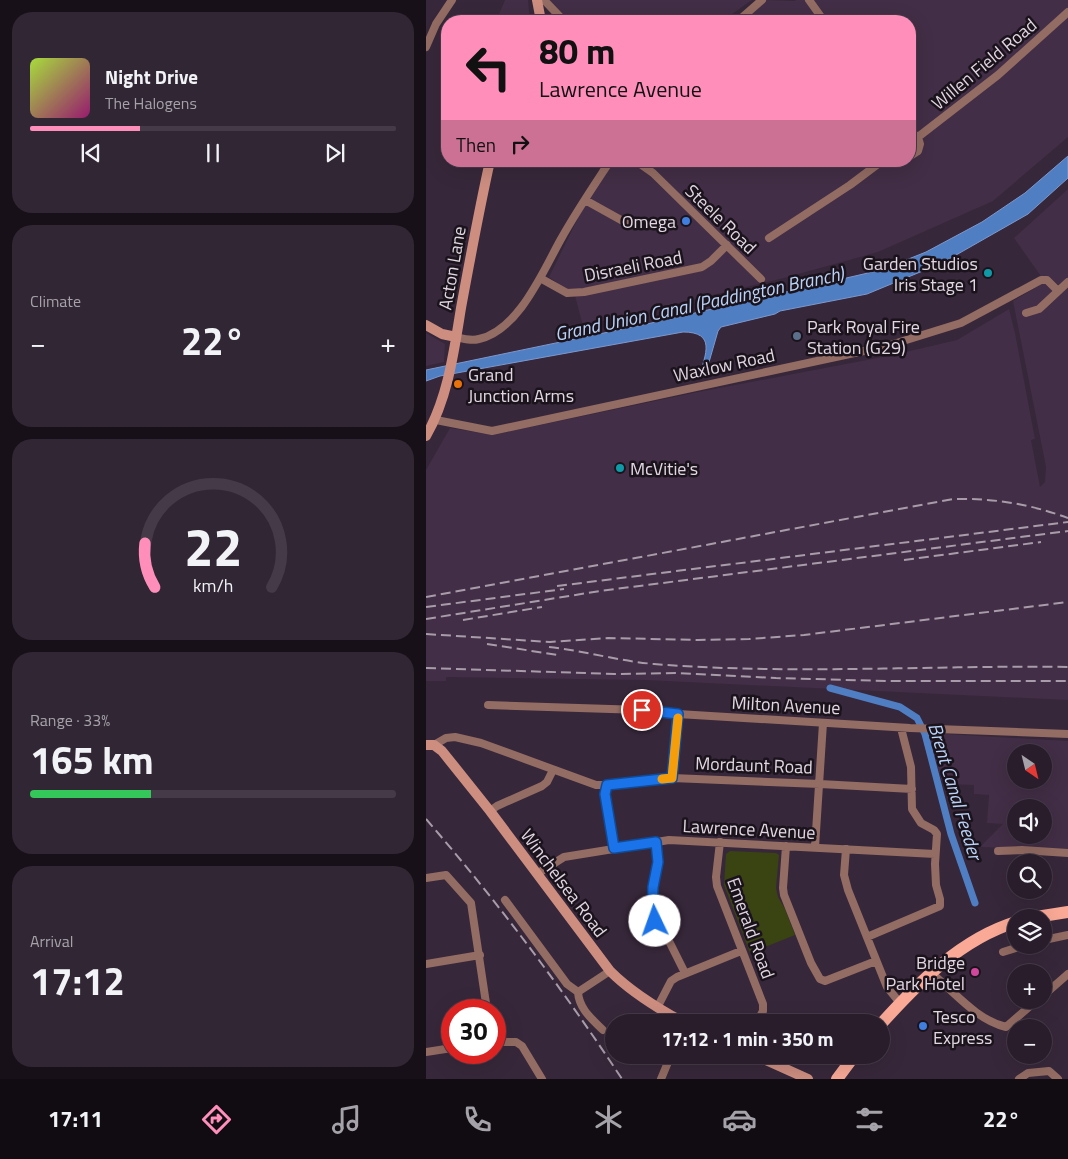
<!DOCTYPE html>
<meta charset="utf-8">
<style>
:root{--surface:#291d2c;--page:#312634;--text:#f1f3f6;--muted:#a5a2a9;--line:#453b48;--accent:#ff8eba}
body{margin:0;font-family:"Titillium Web",sans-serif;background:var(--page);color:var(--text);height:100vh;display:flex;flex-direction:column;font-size:19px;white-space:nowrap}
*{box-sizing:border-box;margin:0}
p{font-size:16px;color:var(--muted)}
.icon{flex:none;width:28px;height:28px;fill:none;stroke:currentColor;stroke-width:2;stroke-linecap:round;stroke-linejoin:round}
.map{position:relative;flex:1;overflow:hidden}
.drawer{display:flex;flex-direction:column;gap:12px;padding:12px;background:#171018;width:426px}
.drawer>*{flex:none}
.banner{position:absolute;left:15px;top:15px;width:475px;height:152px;border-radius:20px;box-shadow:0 5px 20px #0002,0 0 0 1px var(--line);background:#ff8eba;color:#111;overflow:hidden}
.needle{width:32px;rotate:145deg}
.controls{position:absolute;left:581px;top:744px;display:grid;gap:10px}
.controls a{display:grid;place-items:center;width:45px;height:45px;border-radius:50%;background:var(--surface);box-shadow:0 5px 20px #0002,0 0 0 1px var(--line);font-size:25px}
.speed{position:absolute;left:15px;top:999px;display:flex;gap:10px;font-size:25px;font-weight:700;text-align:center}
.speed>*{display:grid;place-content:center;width:65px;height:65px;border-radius:50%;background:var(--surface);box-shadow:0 5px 20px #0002,0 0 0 1px var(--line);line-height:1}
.speed .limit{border:8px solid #d22;background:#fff;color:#111}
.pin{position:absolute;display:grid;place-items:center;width:42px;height:42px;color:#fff;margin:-21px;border:2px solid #fff;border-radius:50%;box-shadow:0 1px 5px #0007}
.me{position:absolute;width:55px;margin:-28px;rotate:357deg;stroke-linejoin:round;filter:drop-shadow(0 0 4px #0008)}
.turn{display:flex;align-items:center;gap:18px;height:105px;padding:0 15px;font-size:22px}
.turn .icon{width:65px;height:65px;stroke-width:2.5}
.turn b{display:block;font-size:35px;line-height:42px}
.then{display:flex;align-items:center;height:48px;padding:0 15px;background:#0003;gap:10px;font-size:19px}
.big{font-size:38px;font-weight:700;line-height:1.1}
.drawer .card{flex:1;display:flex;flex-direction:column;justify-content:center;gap:8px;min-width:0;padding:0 18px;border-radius:20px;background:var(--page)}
.drawer .dial{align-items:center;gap:0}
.dial svg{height:130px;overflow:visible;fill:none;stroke:var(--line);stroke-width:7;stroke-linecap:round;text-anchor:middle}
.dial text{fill:var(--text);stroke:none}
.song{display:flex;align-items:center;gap:15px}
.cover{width:60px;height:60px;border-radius:8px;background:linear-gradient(135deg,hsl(80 70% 55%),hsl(320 70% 35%))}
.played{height:5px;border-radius:2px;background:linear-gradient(90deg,var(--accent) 30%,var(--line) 30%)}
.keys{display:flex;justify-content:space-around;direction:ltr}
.heat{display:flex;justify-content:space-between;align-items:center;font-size:28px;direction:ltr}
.charge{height:8px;border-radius:4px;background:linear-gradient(90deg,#34c759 33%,var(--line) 0)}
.trip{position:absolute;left:179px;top:1014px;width:285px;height:50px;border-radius:25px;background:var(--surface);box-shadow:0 5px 20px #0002,0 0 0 1px var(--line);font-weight:700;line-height:50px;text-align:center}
.tab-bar{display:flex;height:80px;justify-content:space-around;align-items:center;background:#100c12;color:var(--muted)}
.tab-bar .icon{width:35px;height:35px}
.tab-bar .on{color:var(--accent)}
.tab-bar b{font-size:22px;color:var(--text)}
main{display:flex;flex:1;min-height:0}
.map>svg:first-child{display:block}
.built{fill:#422e46;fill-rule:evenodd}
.green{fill:#3a4312}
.water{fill:#507ec2;stroke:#7c98cc}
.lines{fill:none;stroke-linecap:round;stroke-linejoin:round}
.canal{stroke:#507ec2;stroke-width:7}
.street{stroke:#936c63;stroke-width:8}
.secondary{stroke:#cd8e80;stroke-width:10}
.primary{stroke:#f9a996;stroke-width:12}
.rail{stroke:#a99caa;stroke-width:2;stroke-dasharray:10 5;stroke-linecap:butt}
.route-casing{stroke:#114b97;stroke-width:12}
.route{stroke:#1a73e8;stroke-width:9}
.slow{stroke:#f59e0b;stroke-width:9}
.shop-dot{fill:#3f7fe0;stroke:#1a131c;stroke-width:2}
.culture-dot{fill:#0f9aa8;stroke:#1a131c;stroke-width:2}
.service-dot{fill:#5c6f8a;stroke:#1a131c;stroke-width:2}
.food-dot{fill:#e8710a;stroke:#1a131c;stroke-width:2}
.hotel-dot{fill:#d1479c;stroke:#1a131c;stroke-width:2}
.labels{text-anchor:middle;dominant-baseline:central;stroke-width:5;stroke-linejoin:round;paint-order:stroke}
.street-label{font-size:18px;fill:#e1d6e2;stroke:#1a131c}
.poi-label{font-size:18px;fill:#e1d6e2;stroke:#1a131c;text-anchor:start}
.water-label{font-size:19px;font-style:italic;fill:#b9d2f7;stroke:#1a131c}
</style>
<main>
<section class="drawer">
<div class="card">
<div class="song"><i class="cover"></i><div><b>Night Drive</b><p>The Halogens</p></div></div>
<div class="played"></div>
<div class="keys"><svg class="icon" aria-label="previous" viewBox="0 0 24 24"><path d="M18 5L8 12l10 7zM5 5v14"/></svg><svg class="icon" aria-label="pause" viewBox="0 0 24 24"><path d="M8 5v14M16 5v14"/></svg><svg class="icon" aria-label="next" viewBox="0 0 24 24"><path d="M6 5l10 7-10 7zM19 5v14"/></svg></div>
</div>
<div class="card"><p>Climate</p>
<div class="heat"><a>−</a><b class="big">22°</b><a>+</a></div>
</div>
<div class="card dial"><svg viewBox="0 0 100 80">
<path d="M14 69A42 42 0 1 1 86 69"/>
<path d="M14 69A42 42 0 0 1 8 42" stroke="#ff8eba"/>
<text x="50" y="56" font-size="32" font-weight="700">22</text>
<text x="50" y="72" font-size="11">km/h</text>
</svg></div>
<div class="card"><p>Range · 33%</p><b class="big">165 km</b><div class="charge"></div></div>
<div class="card"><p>Arrival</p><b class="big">17:12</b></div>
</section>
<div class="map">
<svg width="642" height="1079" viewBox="0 0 642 1079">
<rect width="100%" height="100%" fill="#37273a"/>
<!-- built -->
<path class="built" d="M79 0H102L104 21H70Z
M123 0H326L296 21H142Z
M340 0 368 1 370 0H642V137L567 201 452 252 358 278 157 326 149 296 123 277 158 206 187 161H484V21H314Z
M642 189V700L219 680 20 677V681H0V470L24 428 67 435 267 393 467 355 531 340 583 309 589 333 609 439 605 440 614 487 619 482 620 467 587 301 619 282 588 238Z
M0 333 19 344 18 362 0 366Z
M502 733 642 741V850L554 847 577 824 561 823 563 795 548 794V785L520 784 516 782ZM590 752H618V780H590ZM590 808H618V835H590Z"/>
<!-- green -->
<path class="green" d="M304 851 350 853 353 855 350 888 352 897 359 909 369 935 324 953 298 885 300 854Z"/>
<!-- water -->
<path class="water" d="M642 156V178L602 214 516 263 441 294 354 311 349 314 295 327 292 331 279 376H273C280 354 290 332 257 332L14 376 0 381V370L221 324 455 270 500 252 556 222 599 193Z"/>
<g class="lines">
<!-- canal -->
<path class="canal" d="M404 688 474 707 491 718 499 734 525 834 549 903"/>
<!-- street -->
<path class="street" d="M118 0 138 21
M383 0 398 21
M312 21 336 0
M0 47 10 24 26 0
M484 132 492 137 494 144 492 151 484 156
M492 137 572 75 642 12
M210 161 227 173 335 279
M159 200 204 225
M343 238 424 185 456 161
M114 278 141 293 158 292 276 267 285 261 301 245
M600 313 613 309 642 282
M30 337C38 339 45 341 53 339 93 330 117 271 135 239 150 212 167 187 184 161
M10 420 66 431 461 346 535 323 615 280H621L632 291
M62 705 216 710 252 714 484 728 642 734
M8 745 20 738 29 737 55 743 170 785H191L246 778 394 784 486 789
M246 778 252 714
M181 785 179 793 188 849
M64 811 71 806 116 786 121 782 127 770
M230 842 231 862 227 887 226 918 239 933 259 973
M294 842 290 877 291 886 337 1004V1011L331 1022
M360 846 357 888 358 895 385 963 394 979 399 981 450 961
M389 847 397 723
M420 849 418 875 422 890 461 987 474 1003
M572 851 596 850 642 853
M111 874 138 857 243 840 509 854
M0 878 20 875 45 903 61 1010
M79 900 141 984 152 992
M441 937 514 906V899L510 885 509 864 511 834 508 830 495 823 486 809 485 767 475 728
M618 940 642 935
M577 952 599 945
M0 964 54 955
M505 973C528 991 550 1020 580 1027L611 1000
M152 992C153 1009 166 1019 177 1030
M152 992 184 971
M618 995 642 974
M231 1008 245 981 251 977 315 951
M69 1042H90L96 1046 116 1079
M0 1052 26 1048
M235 1079 245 1055
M593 1079 602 1073 623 1071 632 1079"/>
<!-- secondary -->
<path class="secondary" d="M111 0 115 21
M0 325 16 334 30 337
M0 436C22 398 28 351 35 308 44 259 53 210 64 161
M0 745H8L16 751 64 811 184 971C205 992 231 1008 257 1022
M329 1055 382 1079"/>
<!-- primary -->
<path class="primary" d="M604 918 642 912
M455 1024C493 982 535 939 590 922
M411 1079 429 1055"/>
<!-- rail -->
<path class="rail" d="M478 560 615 542
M131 586 642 522
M0 597 527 499C567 498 604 504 642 518
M0 607 138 589
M0 619 174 591 642 531
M37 620 116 607
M0 634 124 642 182 638 272 640 323 639 378 635 642 602
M61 644 132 655
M123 647C159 651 193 661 228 664 366 675 504 665 642 667
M0 668 189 674 251 673 350 678 460 681H642
M0 819C71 901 136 988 196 1079"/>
</g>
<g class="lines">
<!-- route casing -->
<g class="route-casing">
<path id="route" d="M216 710 252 714 246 778 181 785 179 794 188 848 230 842 232 862 227 887 226 918 229 921"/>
</g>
<!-- route -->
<use href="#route" class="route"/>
<!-- slow -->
<path class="slow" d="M236 779 246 778 252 718"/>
</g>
<!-- markers -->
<g class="shop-dot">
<circle cx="260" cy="221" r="5"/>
<circle cx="497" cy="1026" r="5"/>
</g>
<g class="culture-dot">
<circle cx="562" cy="273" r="5"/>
<circle cx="194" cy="468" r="5"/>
</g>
<circle class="service-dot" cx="371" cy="336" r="5"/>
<circle class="food-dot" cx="32" cy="384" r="5"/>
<circle class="hotel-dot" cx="549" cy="972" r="5"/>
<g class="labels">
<!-- street labels -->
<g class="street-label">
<text transform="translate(558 64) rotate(-40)">Willen Field Road</text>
<text transform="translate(295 219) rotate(44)">Steele Road</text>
<text transform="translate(207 266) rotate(-11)">Disraeli Road</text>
<text transform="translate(26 268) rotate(-80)">Acton Lane</text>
<text transform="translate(298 365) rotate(-12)">Waxlow Road</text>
<text transform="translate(360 705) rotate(3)">Milton Avenue</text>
<text transform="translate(328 765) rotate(2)">Mordaunt Road</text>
<text transform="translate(323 829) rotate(3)">Lawrence Avenue</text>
<text transform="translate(138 883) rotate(53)">Winchelsea Road</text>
<text transform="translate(325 928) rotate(70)">Emerald Road</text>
</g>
<!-- poi labels -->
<g class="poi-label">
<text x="250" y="221" text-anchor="end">Omega</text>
<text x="552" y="263" text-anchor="end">Garden Studios<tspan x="552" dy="21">Iris Stage 1</tspan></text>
<text x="381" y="326">Park Royal Fire<tspan x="381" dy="21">Station (G29)</tspan></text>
<text x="42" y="374">Grand<tspan x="42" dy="21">Junction Arms</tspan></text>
<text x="204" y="468">McVitie's</text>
<text x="539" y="962" text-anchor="end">Bridge<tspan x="539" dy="21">Park Hotel</tspan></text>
<text x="507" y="1016">Tesco<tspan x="507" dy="21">Express</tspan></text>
</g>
<!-- water labels -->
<g class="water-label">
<text transform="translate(273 303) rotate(-12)">Grand Union Canal (Paddington Branch)</text>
<text transform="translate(530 791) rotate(73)">Brent Canal Feeder</text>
</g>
</g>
</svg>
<div class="controls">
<a><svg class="needle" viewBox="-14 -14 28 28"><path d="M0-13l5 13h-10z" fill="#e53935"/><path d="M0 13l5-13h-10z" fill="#a5a2a9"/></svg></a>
<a><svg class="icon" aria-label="sound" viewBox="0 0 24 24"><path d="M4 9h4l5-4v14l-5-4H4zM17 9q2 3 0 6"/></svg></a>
<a><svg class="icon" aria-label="search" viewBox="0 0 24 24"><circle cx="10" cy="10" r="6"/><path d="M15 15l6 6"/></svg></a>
<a><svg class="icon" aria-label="layers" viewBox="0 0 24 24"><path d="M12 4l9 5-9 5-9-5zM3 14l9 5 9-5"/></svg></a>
<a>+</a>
<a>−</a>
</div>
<div class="speed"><div class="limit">30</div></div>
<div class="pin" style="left:216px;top:710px;background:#d93025"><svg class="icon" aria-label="arrive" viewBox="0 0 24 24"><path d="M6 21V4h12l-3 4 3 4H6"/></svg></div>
<svg class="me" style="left:229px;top:921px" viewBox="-20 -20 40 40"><circle r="19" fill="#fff"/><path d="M0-13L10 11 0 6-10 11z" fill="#1a73e8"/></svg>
<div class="trip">17:12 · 1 min · 350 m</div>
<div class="banner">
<div class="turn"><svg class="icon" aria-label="left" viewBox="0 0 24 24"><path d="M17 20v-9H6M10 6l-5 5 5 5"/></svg><div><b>80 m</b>Lawrence Avenue</div></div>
<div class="then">Then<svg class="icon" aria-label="right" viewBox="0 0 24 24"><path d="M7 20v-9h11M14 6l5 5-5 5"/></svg></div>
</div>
</div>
</main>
<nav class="tab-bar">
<b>17:11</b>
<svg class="icon on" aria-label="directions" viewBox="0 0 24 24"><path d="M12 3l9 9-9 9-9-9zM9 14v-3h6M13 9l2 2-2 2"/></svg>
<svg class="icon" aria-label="music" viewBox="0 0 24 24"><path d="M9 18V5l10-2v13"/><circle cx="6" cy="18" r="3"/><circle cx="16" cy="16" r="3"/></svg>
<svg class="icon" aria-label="phone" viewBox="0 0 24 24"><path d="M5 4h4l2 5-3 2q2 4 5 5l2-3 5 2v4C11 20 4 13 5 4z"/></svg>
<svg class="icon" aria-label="climate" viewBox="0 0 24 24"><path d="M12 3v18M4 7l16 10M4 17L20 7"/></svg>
<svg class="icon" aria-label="car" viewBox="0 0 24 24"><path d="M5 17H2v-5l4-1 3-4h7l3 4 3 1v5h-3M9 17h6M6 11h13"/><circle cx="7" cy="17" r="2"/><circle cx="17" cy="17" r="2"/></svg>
<svg class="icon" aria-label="filters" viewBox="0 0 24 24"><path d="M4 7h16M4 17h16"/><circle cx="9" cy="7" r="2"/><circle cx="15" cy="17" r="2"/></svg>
<b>22°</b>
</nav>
